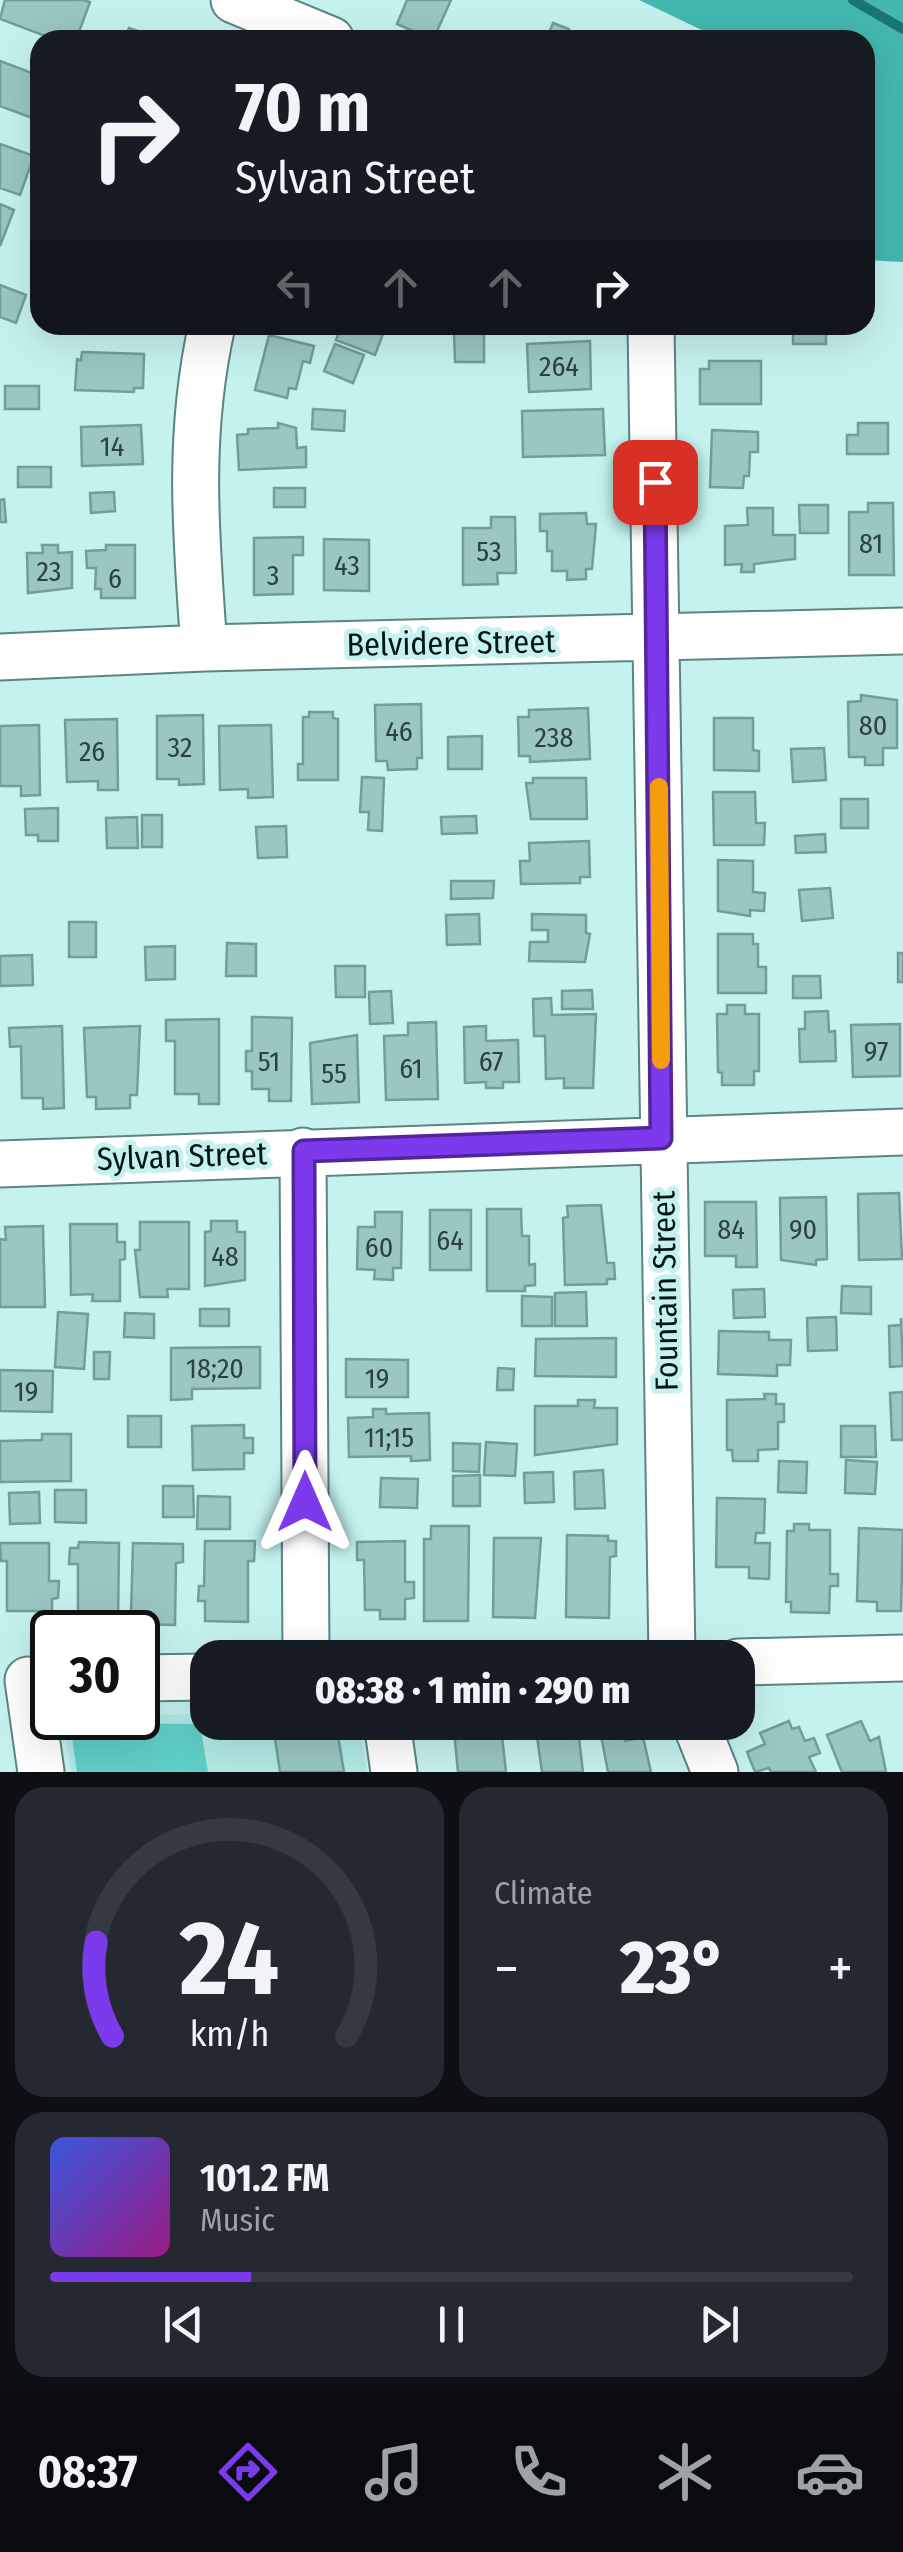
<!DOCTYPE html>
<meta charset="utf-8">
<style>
:root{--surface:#171b24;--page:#242831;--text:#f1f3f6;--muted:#9ea1a6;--line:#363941;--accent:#7c3aed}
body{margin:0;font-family:"Fira Sans Condensed",sans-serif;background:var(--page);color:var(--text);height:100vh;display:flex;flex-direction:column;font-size:38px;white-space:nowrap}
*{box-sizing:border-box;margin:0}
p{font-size:32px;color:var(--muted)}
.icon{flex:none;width:55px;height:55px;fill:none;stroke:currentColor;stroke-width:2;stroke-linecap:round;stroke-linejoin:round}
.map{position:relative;height:1772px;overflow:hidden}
.sheet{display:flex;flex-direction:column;gap:15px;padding:15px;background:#0d0f14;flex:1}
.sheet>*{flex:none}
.guide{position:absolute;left:30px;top:30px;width:845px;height:305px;border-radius:30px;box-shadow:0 10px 40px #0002;background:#171b24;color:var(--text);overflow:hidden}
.speed{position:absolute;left:30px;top:1610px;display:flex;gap:20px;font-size:50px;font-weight:700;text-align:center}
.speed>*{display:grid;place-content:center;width:130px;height:130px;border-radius:50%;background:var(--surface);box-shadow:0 10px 40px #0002;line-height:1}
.speed .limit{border:5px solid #111;border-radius:15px;background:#fff;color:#111}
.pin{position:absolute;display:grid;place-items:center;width:85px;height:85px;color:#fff;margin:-42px;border-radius:20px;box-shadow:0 5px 15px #0006}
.me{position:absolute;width:110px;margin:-55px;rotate:0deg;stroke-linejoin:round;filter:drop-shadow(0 0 8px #0008)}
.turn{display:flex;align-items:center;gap:35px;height:210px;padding:0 40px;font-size:45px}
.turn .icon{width:130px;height:130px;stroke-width:2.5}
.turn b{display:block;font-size:70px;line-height:85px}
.lanes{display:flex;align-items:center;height:95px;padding:0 40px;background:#0003;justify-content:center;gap:50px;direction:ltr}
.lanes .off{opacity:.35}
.big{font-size:75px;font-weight:800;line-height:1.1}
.sheet .card{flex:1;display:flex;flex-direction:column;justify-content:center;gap:15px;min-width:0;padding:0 35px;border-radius:30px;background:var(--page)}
.sheet .dial{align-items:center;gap:0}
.dial svg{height:260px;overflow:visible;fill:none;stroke:var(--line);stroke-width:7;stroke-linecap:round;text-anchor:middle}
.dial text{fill:var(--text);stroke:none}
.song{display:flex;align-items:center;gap:30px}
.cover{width:120px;height:120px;border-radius:15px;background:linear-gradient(135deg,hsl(230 70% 55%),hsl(310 70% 35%))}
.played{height:10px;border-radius:5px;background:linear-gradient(90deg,var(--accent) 25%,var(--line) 25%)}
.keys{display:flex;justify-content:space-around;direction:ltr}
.heat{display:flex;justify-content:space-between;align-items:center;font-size:55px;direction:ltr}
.sheet .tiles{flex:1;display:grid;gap:15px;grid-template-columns:1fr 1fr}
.card:last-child{grid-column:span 2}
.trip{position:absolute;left:190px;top:1640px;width:565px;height:100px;border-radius:30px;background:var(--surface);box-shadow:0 10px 40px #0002;font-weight:800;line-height:100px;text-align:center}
.menu{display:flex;height:160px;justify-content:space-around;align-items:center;background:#090b0e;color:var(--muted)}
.menu .icon{width:70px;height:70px}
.menu .current{color:var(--accent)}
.menu b{font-size:45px;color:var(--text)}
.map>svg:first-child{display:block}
.built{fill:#b2eae6}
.green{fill:#60cfc9}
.forest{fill:#44b7b1}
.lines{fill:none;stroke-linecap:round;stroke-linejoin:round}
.stream{stroke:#197571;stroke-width:10}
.building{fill:#9ac7c3;stroke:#729d9a;stroke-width:2.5}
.minor-casing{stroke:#5a8582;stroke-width:49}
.minor{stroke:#fff;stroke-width:45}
.route-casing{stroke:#51269a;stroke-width:25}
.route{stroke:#7c3aed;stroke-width:18}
.slow{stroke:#f59e0b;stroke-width:18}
.labels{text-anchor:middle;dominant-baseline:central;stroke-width:10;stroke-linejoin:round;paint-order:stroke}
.number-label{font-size:28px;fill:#2a4240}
.street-label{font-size:32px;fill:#051615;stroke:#c5f2ef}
</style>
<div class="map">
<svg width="903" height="1772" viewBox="0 0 903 1772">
<rect width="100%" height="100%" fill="#c5f2ef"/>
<!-- built -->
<path class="built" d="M207 1714 208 1722 359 1723 367 1772H71L63 1718Z"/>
<!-- green -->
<path class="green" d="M70 1723 200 1724 208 1772H77Z"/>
<!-- forest -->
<path class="forest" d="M639 0H903V262L865 260V40H704L708 33Z"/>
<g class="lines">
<!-- stream -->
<path class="stream" d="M853 0 903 29"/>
</g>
<!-- building -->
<path class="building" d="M5 0H83L90 2 76 40H56L0 19Z
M407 0H451L433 40 397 24Z
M553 23 569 29 568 34 584 40H546Z
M129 28 162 40H124Z
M0 61 40 76V121L0 106Z
M0 144 34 156 20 195 0 188Z
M40 180V208L32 205Z
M0 204 14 210 0 246Z
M0 285 26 295 16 323 0 317Z
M342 325H359L383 334 375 355 336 340Z
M793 325H826V344H793Z
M484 332V362H455L454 333Z
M269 335 314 346 310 363 303 361 296 389 289 388 287 398 255 390Z
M590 341 591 389 529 392 527 344Z
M335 344 364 355 353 383 324 371Z
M82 352 144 354 143 388H134V392L75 390 77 359 81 360Z
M709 361H761V404H700V369H709Z
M5 386H39V409H5Z
M313 409 345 411 344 431 312 429Z
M603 409 605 455 523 457 522 411Z
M278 423 296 428 297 448 306 447V467L239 470 237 435 248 434V429L278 428Z
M858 423H888V454H847V435H858Z
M141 425 143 464 82 466 81 427Z
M712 430 758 432V452H750L749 476H744L743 488 710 487Z
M18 467H51V487H18Z
M274 488H305V507H274Z
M114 492 115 511 91 513 90 493Z
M4 499 6 522H0V500Z
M868 503H893L894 575H849V512H868Z
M799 505H828V533H800Z
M747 508H773V535H795V559L754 564V572H741L742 564 725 565V526L748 525Z
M586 513 587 524H596L592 569H586V579L567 580V571H552V551H547V531H540V514Z
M491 517H515L516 573H497L498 584 463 585V528H491Z
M303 537V555H293V594L254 595V538Z
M324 539 369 540V591L324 590Z
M42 545H58V553L72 552V588L28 593 27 553H43Z
M106 545H135V598H101V589H95L96 568H87L86 551 106 550Z
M861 695 897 700V748H883V765H865V757H849L848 702 861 701Z
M421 704 422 758H417V769L388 770 387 761H376L375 705Z
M588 708 590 759 530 762V756H519L518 717H529V710Z
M309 712H333V718L338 719V780H298V764H303V717H309Z
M203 715 204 784 179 785V779H157V716Z
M714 718H753V750L759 751V771L714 770Z
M117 719 118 790H98V781L67 782 65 720Z
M39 725 40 795 21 796V786H0V726Z
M271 725 273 797 248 798V789L220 790 219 726Z
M482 736V769H448V737Z
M824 748 826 780 793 782 791 749Z
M362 777 384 778 382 831 368 830 369 812H360Z
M533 778H586L587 819H531L526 783H533Z
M713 792H755L756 823H765L764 845H714Z
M841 799H868V828H841Z
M58 808V841H38V835H26L25 809Z
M142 815H162V847H142Z
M476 816 477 833 442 834 441 817Z
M137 817 138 848H107L106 818Z
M286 826 287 857 258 858 256 827Z
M825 834 826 852 796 853 795 836Z
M589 841 590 877H580V883L521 884 520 861H530L529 843Z
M718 860 753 861V892L765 893 764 911 750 910V916L718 911Z
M451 881H494L493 898 451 899Z
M830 888 833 918 802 921 799 890Z
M479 914 480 944 447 945 446 915Z
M532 914 586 915V933L590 934 585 962 529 961 530 942H548V930H532Z
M69 922H96V957H69Z
M718 934H753V944H758V967H766V993H718Z
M227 943 256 944V976H226Z
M175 946V979L146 980 145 947Z
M898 953H903V982H898Z
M32 955 33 985 0 986V956Z
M335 966H365V997H336Z
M793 976H820L821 998H793Z
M592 990 593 1009H562V991Z
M391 991 393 1023 370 1024 369 992Z
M551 998 552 1015 596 1014 593 1088H564V1078L546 1079 545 1036H534L533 999Z
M727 1005H745V1014H759V1071H754V1085H722V1073L718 1072 717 1014H727Z
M828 1011 829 1032 835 1031 836 1061 800 1062 799 1029H805V1012Z
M252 1017 292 1018 291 1101H269V1089H252V1071H246V1051H252Z
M219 1019V1104H199V1094H175V1041H166V1020Z
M436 1022 438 1099 386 1100 384 1036 408 1035V1023Z
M900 1024V1076L853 1077 851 1025Z
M62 1026 64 1108 43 1109V1098H22L21 1046 10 1047 9 1028Z
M140 1026 137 1095H130V1108L96 1109V1097H87L84 1028Z
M486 1026V1041L518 1040 519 1082H503V1088H486V1082L465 1083 464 1027Z
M357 1035 359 1102 312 1104 310 1043Z
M899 1193 902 1259 859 1260 858 1194Z
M826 1197 827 1259 816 1260V1265L781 1260 780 1198Z
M705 1202H756L757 1267H736V1256H705Z
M601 1205 607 1263H614L615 1279H607V1284L565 1285 563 1218 568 1217 567 1206Z
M487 1209H521L522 1236H529V1265L535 1264V1285L525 1286V1291H487Z
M430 1210H471V1270H430Z
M375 1212H402L401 1268H393V1280L374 1279 375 1270 357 1269 358 1227H375Z
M211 1221H237V1232H245V1280L205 1286V1232L211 1231Z
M140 1222H189V1289H167L168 1297H140L135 1250H140Z
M70 1224H117V1242H125V1259L120 1260V1301H92L93 1294 71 1295Z
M43 1226 45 1307H0V1239L6 1240 5 1227Z
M842 1286 871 1287V1314L841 1313Z
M764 1289 765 1317 734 1318 733 1290Z
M586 1292 587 1326H555V1293Z
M522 1296 552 1297V1326H522Z
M200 1309H229V1326H200Z
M58 1312 88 1314 84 1369 55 1367Z
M125 1313 154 1314V1338L124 1337Z
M836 1317 837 1350 808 1351 807 1318Z
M901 1318 903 1366 890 1367 889 1326 901 1325Z
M719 1331 769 1332V1340H791L790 1365H777V1376L718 1374Z
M616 1338V1377L535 1376 536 1339Z
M260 1347V1388L192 1389V1399L171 1400V1348Z
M94 1352H110L109 1379H94Z
M346 1359 408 1360V1397H346Z
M498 1368 514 1369 513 1390H497Z
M0 1370 53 1371 52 1412 0 1411Z
M903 1392V1440H892L890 1393Z
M764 1394H776V1404H784V1422H778V1449L758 1450V1461H733L732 1450H727V1400L765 1399Z
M578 1400H595L594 1408H617V1444L535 1455V1406H578Z
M373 1409H386V1414L429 1413 430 1460 411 1461V1456L349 1457 348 1418 373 1417Z
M128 1416H161V1447H128Z
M244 1425V1438H253V1453H244V1469L193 1470 192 1426Z
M841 1426H875L876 1457H841Z
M42 1434H71V1481L0 1482V1441L42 1440Z
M486 1442 517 1444 515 1476 484 1475Z
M453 1443 480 1444 479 1472 453 1471Z
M846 1460 877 1462 875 1494 845 1493Z
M779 1461 807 1462 806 1493 778 1492Z
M603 1470 605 1508 575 1509 574 1472Z
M553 1472 554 1502 525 1503 524 1473Z
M480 1475V1506H453V1476Z
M381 1478 418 1479 417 1508 380 1507Z
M163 1486H193L194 1517H163Z
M55 1490H86V1523L55 1522Z
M39 1492 40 1523 10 1524 9 1493Z
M198 1496 230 1497V1529H197Z
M717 1498 765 1499 764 1533H756L755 1543H770L769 1579 749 1578V1567H716Z
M794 1524H809V1530H830V1574H838V1586H830L829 1613 791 1612V1602H786L787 1531H794Z
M431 1526H469L468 1621H424V1539H431Z
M859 1528 903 1530 901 1611H877V1602L857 1601Z
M567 1535 608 1536V1541H616V1556L610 1557 609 1618 566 1617Z
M494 1538H541L535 1618 493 1617Z
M205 1541H255L254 1561H248V1622L205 1621V1601H198L199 1586H204Z
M405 1541V1582H414V1598L405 1599V1619H380V1610H365L364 1560H357V1542Z
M79 1542 119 1543 118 1625H94V1615H78V1564H69L70 1548H78Z
M0 1543H49V1581H59L58 1598 52 1599V1611H7V1561H1Z
M133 1543 183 1544V1562L176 1563 175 1625 136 1624 137 1613 131 1612Z
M789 1721 792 1729 799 1727 805 1741 814 1738 820 1753 809 1757 816 1772H771L769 1768 755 1772 747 1752 765 1744 760 1733Z
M861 1721 870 1741 879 1737 886 1772H842L827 1735Z
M570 1725 572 1739 579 1738 583 1772H542L536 1729Z
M622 1725 625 1741 643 1737 651 1772H608L600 1730Z
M501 1727 506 1772H458L454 1731Z
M337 1730 344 1772H280L275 1739Z"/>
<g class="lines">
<!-- minor casing -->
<g class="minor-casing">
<path id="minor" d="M234 0 331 40
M651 325 672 1658
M204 648C196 536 187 436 212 325
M0 657 204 648 903 631
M303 1151 306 1658
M0 1164 903 1132
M738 1662 903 1658
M138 1678 208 1677
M28 1680 41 1772
M387 1722 394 1772
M695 1722 715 1772"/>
</g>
<!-- minor -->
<use href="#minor" class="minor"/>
</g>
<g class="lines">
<!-- route casing -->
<g class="route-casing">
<path id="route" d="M305 1502 304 1151 661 1138 655 482"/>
</g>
<!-- route -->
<use href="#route" class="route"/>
<!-- slow -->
<path class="slow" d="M659 787 661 1060"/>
</g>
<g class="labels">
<!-- number labels -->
<g class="number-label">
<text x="559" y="366">264</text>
<text x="112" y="446">14</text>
<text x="871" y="543">81</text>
<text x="489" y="551">53</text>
<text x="347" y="565">43</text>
<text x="49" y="571">23</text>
<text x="273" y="575">3</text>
<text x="115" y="578">6</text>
<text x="873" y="725">80</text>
<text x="399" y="731">46</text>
<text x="554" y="737">238</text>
<text x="180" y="747">32</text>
<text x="92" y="751">26</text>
<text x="876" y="1051">97</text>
<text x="269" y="1061">51</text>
<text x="491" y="1061">67</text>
<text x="411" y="1068">61</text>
<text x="334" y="1073">55</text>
<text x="731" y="1229">84</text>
<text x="803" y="1229">90</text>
<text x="450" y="1240">64</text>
<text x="379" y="1247">60</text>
<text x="225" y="1256">48</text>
<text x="215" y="1368">18;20</text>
<text x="377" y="1378">19</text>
<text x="26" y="1391">19</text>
<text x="389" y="1437">11;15</text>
</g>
<!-- street labels -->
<g class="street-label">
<text transform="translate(451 643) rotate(-1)">Belvidere Street</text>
<text transform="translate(182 1156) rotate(-2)">Sylvan Street</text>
<text transform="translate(665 1291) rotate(-91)">Fountain Street</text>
</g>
</g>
</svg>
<div class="speed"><div class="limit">30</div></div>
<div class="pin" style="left:655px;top:482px;background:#d93025"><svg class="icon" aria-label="arrive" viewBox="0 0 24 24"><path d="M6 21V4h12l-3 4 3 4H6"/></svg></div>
<svg class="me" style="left:305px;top:1502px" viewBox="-20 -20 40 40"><path d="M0-17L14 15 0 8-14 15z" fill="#7c3aed" stroke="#fff" stroke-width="4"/></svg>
<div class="trip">08:38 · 1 min · 290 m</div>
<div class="guide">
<div class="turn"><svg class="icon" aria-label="right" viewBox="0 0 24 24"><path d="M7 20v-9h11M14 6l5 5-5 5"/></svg><div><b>70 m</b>Sylvan Street</div></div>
<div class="lanes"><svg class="icon off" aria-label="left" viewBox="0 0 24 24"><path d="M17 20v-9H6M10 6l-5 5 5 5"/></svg><svg class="icon off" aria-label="ahead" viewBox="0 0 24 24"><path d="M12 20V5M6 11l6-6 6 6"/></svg><svg class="icon off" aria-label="ahead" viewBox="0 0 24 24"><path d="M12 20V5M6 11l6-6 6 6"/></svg><svg class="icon" aria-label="right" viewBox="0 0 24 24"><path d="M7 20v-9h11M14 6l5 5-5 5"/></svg></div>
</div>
</div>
<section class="sheet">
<div class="tiles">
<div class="card dial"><svg viewBox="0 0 100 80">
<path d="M14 69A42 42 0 1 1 86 69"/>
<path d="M14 69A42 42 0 0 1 9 40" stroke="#7c3aed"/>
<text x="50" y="56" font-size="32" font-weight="700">24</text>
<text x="50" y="72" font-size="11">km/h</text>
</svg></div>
<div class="card"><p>Climate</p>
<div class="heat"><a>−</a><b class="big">23°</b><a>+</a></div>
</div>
<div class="card">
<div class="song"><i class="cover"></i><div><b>101.2 FM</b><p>Music</p></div></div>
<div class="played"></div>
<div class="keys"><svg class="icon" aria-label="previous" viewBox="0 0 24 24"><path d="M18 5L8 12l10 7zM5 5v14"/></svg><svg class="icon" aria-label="pause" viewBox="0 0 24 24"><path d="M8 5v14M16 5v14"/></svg><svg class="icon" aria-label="next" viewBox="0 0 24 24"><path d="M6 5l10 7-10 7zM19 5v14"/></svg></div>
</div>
</div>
</section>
<nav class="menu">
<b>08:37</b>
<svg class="icon current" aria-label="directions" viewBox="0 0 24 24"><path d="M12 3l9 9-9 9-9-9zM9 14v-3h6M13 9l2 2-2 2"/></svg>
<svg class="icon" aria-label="music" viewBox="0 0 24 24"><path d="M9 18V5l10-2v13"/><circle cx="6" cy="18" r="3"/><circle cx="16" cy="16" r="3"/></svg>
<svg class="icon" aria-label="phone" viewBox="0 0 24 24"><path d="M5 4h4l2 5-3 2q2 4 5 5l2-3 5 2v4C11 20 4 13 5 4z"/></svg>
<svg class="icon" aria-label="climate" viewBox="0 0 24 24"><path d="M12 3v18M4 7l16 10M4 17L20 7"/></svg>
<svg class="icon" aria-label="car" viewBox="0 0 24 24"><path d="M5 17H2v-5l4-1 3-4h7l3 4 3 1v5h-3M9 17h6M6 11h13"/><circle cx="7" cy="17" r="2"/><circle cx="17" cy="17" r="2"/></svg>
</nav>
